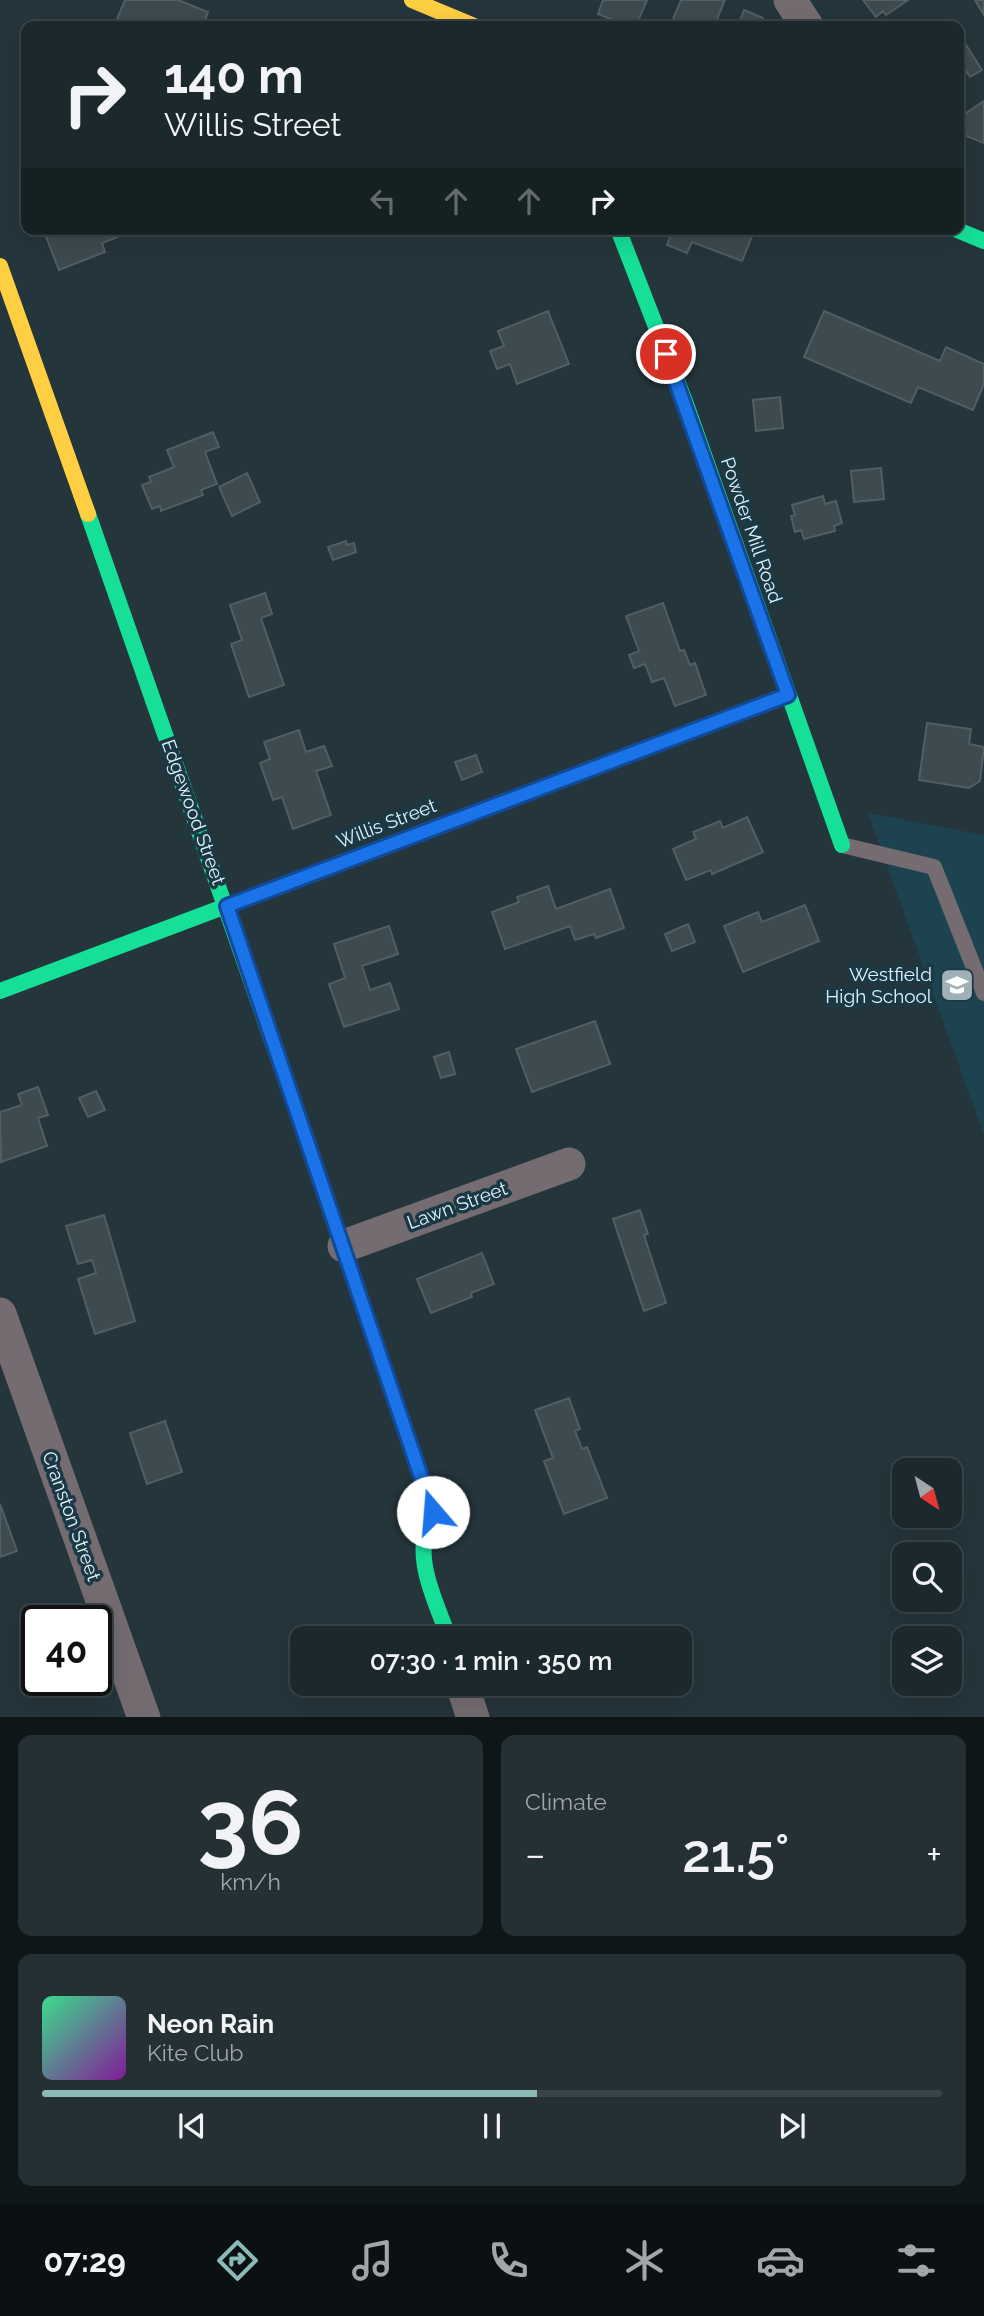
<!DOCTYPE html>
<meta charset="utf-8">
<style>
:root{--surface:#1b282c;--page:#243034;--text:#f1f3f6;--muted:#a0a6a9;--line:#394448;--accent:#8bbbb9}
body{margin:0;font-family:Raleway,sans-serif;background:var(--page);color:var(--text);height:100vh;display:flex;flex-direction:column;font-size:26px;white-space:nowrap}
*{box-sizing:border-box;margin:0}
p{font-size:23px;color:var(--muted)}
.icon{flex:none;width:38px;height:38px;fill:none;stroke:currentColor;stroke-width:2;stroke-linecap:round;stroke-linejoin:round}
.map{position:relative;height:1717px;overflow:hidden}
.panel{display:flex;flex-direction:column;gap:18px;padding:18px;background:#0f1618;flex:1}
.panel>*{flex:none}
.banner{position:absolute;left:21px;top:21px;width:943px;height:214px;border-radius:14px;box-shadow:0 7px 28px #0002,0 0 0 2px var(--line);background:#1b282c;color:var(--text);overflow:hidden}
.needle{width:46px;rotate:144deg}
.tools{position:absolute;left:892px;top:1458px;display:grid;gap:14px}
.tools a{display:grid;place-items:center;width:70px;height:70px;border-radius:14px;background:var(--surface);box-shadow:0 7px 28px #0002,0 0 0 2px var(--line);font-size:35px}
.speed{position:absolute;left:21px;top:1605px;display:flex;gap:14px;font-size:35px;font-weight:700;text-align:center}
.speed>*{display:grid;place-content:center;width:91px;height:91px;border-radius:50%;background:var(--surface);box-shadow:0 7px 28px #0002,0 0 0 2px var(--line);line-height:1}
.speed .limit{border:4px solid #111;border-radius:10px;background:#fff;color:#111}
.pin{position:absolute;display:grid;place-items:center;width:60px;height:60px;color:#fff;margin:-30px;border:4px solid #fff;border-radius:50%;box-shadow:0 2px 7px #0007}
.me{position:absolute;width:77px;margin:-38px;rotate:342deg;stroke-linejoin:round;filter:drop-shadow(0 0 5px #0008)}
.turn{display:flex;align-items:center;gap:24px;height:147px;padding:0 28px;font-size:32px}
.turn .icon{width:91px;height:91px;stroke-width:2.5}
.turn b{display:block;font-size:49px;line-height:60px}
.lanes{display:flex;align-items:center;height:66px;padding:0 28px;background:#0003;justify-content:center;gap:35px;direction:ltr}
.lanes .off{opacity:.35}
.big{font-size:52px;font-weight:600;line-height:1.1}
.panel .tile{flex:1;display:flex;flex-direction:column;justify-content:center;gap:10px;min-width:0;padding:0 24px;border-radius:14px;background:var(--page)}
.panel .dial{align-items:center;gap:0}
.dial b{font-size:91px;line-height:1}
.song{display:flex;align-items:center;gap:21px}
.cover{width:84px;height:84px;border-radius:10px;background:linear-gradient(135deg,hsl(150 70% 55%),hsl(290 70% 35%))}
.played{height:7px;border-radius:4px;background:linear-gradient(90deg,var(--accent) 55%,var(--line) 55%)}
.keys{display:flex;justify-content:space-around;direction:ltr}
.heat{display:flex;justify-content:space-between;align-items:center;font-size:38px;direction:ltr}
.panel .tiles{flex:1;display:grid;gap:18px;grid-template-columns:1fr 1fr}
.tile:last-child{grid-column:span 2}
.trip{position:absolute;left:290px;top:1626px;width:402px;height:70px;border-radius:14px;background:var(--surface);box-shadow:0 7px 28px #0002,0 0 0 2px var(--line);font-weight:600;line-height:70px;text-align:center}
.tabs{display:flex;height:112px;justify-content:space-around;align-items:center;background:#0b1012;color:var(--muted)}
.tabs .icon{width:49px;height:49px}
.tabs .active{color:var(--accent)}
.tabs b{font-size:32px;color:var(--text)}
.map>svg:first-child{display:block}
.built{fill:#1d4250}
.building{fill:#3d4a4f;stroke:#515e63;stroke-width:2}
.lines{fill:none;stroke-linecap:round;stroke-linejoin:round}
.lane{stroke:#746c71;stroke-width:16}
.street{stroke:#746c71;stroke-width:33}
.fast{stroke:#16e098;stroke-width:16}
.slow{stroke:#ffcf43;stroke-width:16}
.jam{stroke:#f24e42;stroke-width:16}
.route-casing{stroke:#114b97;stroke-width:18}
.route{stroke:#1a73e8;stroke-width:12}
.labels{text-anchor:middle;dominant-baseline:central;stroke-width:7;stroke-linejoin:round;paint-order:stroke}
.street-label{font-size:19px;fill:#e1f2fa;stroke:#1b3944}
.poi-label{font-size:19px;fill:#e1f2fa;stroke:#1b3944;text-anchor:end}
</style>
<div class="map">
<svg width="984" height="1718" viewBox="0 0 984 1718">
<rect width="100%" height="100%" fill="#24353b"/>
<!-- built -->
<path class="built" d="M868 813 984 835V1135Z"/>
<!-- building -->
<path class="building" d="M125 0H178L208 12 203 26H114Z
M603 0H647L636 26H628L598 14Z
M681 0H725L714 26H670Z
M863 0H908L886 15 883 11 876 17Z
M975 0H984V15Z
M744 10 763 18 759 26H738Z
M959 34 982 70 970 77 967 72 959 77Z
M984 101V143L959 133 960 117Z
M58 229H138L102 243 105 252 59 270 45 234Z
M673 229H755L742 261 692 242 687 253 667 245Z
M548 311 569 364 517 384 510 364 497 369 490 351 504 346 498 331Z
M824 311 940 361 946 347 984 364V384L973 410 918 387 911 403 804 357Z
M780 397 783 428 756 431 753 400Z
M213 432 219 447 205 452 217 484 201 490 203 495 161 511 160 506 152 509 142 485 151 482 149 477 174 467 167 450Z
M881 468 884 499 854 502 851 471Z
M247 473 260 502 232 516 219 487Z
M823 496 825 504 836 501 842 523 834 526 835 531 804 539 801 530 795 532 791 516 795 515 792 505Z
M346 541 347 545 354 543 356 552 333 560 328 547Z
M265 593 272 614 261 618 284 685 249 697 231 644 242 640 230 605Z
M663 603 680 651 684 650 690 665 695 663 706 695 675 706 664 678 652 682 645 664 634 668 629 655 639 651 626 616Z
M927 723 971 729 969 744 984 747 980 781 969 788 919 780Z
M299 730 306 752 324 746 332 766 316 771 331 815 293 829 282 797 273 800 260 763 270 759 264 742Z
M476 755 482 772 462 780 455 762Z
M747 817 763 852 712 874 711 870 686 880 673 849 696 839 693 832 720 821 723 828Z
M548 886 556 909 610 889 624 928 596 938 594 934 575 940 570 926 505 949 492 912 519 902 517 897Z
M805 905 819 941 743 972 724 926 758 912 762 922Z
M688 924 695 942 672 951 665 934Z
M389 926 398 954 362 966 370 990 390 983 399 1009 344 1027 329 984 345 978 334 944Z
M595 1021 610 1064 532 1092 516 1049Z
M449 1052 455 1074 441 1078 434 1057Z
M38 1087 48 1115 38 1118 47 1146 1 1162 0 1112 22 1105 18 1094Z
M96 1091 105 1110 88 1117 79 1098Z
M640 1210 648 1234 644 1235 666 1303 644 1311 613 1219Z
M104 1215 135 1321 95 1334 78 1279 96 1273 92 1260 78 1264 66 1226Z
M482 1253 494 1284 471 1293 472 1297 431 1313 417 1279Z
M569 1398 580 1429 575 1431 582 1449 587 1447 607 1498 564 1514 544 1461 553 1458 535 1410Z
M165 1421 182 1472 147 1484 130 1433Z
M0 1504 17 1551 0 1557Z"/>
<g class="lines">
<!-- lane -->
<path class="lane" d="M842 845 934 867 984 993"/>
<!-- street -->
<path class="street" d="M790 0 807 26
M344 1246 569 1164
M0 1314 144 1718
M462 1684 473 1718"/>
<!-- fast -->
<path class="fast" d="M618 229 686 404 842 845
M955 229 984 241
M88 514 313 1158
M0 991 787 695
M374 1339 433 1512C410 1554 434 1597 449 1638"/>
<!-- slow -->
<path class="slow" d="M412 0 474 26
M0 266 88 514"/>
<!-- jam -->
<path class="jam" d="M313 1158 374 1339"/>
</g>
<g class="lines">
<!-- route casing -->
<g class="route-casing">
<path id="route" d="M433 1512 227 906 788 695 666 354"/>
</g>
<!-- route -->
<use href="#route" class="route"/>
</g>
<!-- icons -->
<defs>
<g id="school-square" transform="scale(1.75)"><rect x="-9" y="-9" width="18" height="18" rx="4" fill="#9fb0b7" stroke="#1b3944"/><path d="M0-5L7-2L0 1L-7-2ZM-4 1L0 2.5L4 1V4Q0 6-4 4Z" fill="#fff"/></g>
</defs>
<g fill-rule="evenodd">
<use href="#school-square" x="957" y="985"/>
</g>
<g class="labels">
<!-- street labels -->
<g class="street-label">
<text transform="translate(752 530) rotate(71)">Powder Mill Road</text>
<text transform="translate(194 812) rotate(70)">Edgewood Street</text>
<text transform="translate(386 823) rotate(-21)">Willis Street</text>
<text transform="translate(457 1205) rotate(-20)">Lawn Street</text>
<text transform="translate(72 1516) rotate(70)">Cranston Street</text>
</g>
<!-- poi labels -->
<g class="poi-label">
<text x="932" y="974">Westfield<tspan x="932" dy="22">High School</tspan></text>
</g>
</g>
</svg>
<div class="tools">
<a><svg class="needle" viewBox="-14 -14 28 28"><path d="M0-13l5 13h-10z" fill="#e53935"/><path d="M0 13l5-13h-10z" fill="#a0a6a9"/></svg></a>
<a><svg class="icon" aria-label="search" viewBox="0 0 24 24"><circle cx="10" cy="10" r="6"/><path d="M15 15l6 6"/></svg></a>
<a><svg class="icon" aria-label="layers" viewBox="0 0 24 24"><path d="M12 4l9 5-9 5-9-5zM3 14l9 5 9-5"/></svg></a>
</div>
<div class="speed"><div class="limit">40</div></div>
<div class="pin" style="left:666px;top:354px;background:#d93025"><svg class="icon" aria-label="arrive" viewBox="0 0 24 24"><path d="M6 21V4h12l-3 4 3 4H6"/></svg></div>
<svg class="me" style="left:433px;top:1512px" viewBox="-20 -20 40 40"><circle r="19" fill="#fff"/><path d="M0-13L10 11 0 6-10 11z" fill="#1a73e8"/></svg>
<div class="trip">07:30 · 1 min · 350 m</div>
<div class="banner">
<div class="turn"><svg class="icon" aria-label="right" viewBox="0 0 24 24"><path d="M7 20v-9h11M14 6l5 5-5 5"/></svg><div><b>140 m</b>Willis Street</div></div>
<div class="lanes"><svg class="icon off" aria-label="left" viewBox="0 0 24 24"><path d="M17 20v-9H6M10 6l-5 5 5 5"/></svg><svg class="icon off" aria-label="ahead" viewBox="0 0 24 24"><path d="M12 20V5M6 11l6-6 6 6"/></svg><svg class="icon off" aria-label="ahead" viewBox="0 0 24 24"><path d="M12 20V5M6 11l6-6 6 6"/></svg><svg class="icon" aria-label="right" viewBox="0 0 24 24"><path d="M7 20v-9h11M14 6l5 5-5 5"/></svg></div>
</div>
</div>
<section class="panel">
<div class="tiles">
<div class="tile dial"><b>36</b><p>km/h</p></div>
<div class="tile"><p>Climate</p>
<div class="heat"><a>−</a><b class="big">21.5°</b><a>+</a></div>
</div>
<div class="tile">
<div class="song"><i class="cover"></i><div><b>Neon Rain</b><p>Kite Club</p></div></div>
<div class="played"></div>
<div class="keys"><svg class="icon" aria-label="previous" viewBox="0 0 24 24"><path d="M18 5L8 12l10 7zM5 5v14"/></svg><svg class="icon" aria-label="pause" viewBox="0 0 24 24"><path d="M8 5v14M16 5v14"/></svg><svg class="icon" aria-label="next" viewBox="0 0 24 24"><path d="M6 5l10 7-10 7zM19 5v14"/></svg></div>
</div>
</div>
</section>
<nav class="tabs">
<b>07:29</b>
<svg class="icon active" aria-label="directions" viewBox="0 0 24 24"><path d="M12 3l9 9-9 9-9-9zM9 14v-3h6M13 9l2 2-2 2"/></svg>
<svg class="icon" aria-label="music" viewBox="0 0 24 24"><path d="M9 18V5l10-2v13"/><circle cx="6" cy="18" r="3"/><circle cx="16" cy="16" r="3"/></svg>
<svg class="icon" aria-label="phone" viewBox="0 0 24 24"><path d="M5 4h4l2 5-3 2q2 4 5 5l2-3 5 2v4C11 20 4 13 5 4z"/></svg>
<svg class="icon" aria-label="climate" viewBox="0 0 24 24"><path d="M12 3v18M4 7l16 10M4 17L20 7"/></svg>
<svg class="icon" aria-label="car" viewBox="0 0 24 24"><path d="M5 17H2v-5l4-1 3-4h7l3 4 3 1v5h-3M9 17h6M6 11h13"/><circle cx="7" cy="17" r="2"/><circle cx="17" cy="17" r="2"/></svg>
<svg class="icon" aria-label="filters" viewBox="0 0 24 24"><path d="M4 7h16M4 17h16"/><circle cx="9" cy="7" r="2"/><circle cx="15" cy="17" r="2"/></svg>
</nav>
